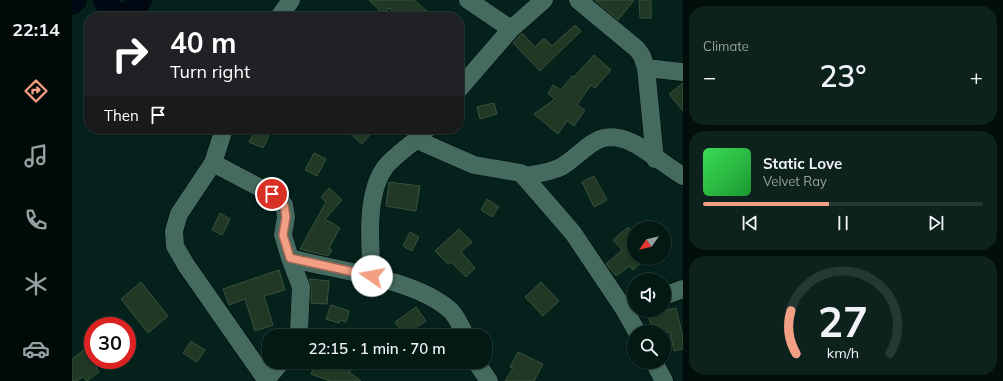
<!DOCTYPE html>
<meta charset="utf-8">
<style>
:root{--surface:#031914;--page:#0d221d;--text:#f1f3f6;--muted:#97a0a0;--line:#243834;--accent:#f39f83}
body{margin:0;font-family:Mulish,sans-serif;background:var(--page);color:var(--text);height:100vh;display:flex;flex-direction:column;font-size:15px;white-space:nowrap}
*{box-sizing:border-box;margin:0}
p{font-size:13px;color:var(--muted)}
.icon{flex:none;width:22px;height:22px;fill:none;stroke:currentColor;stroke-width:2;stroke-linecap:round;stroke-linejoin:round}
.map{position:relative;flex:1;overflow:hidden}
.sheet{display:flex;flex-direction:column;gap:6px;padding:6px;background:#020e0b;width:320px}
.sheet>*{flex:none}
.banner{position:absolute;left:12px;top:12px;width:380px;height:122px;border-radius:16px;box-shadow:0 1px 3px #0004,0 0 0 1px var(--line);background:#202124;color:#fff;overflow:hidden}
.needle{width:26px;rotate:236deg}
.tools{position:absolute;left:555px;top:221px;display:grid;gap:8px}
.tools a{display:grid;place-items:center;width:44px;height:44px;border-radius:50%;background:var(--surface);box-shadow:0 1px 3px #0004,0 0 0 1px var(--line);font-size:20px}
.speed{position:absolute;left:12px;top:317px;display:flex;gap:8px;font-size:20px;font-weight:700;text-align:center}
.speed>*{display:grid;place-content:center;width:52px;height:52px;border-radius:50%;background:var(--surface);box-shadow:0 1px 3px #0004,0 0 0 1px var(--line);line-height:1}
.speed .limit{border:6px solid #d22;background:#fff;color:#111}
.pin{position:absolute;display:grid;place-items:center;width:34px;height:34px;color:#fff;margin:-17px;border:2px solid #fff;border-radius:50%;box-shadow:0 1px 4px #0007}
.me{position:absolute;width:44px;margin:-22px;rotate:282deg;stroke-linejoin:round;filter:drop-shadow(0 0 3px #0008)}
.turn{display:flex;align-items:center;gap:14px;height:84px;padding:0 20px;font-size:18px}
.turn .icon{width:52px;height:52px;stroke-width:2.5}
.turn b{display:block;font-size:28px;line-height:34px}
.then{display:flex;align-items:center;height:38px;padding:0 20px;background:#0003;gap:8px;font-size:15px}
.big{font-size:30px;font-weight:600;line-height:1.1}
.sheet .card{flex:1;display:flex;flex-direction:column;justify-content:center;gap:6px;min-width:0;padding:0 14px;border-radius:16px;background:var(--page)}
.sheet .dial{align-items:center;gap:0}
.dial svg{height:104px;overflow:visible;fill:none;stroke:var(--line);stroke-width:7;stroke-linecap:round;text-anchor:middle}
.dial text{fill:var(--text);stroke:none}
.song{display:flex;align-items:center;gap:12px}
.cover{width:48px;height:48px;border-radius:6px;background:linear-gradient(135deg,hsl(130 70% 55%),hsl(130 70% 35%))}
.played{height:4px;border-radius:2px;background:linear-gradient(90deg,var(--accent) 45%,var(--line) 45%)}
.keys{display:flex;justify-content:space-around;direction:ltr}
.heat{display:flex;justify-content:space-between;align-items:center;font-size:22px;direction:ltr}
.trip{position:absolute;left:190px;top:329px;width:230px;height:40px;border-radius:16px;background:var(--surface);box-shadow:0 1px 3px #0004,0 0 0 1px var(--line);font-weight:600;line-height:40px;text-align:center}
main{display:flex;flex:1;min-height:0}
.tab-bar{display:flex;flex-direction:column;width:72px;justify-content:space-around;align-items:center;background:#010a08;color:var(--muted)}
.tab-bar .icon{width:28px;height:28px}
.tab-bar .current{color:var(--accent)}
.tab-bar b{font-size:18px;color:var(--text)}
.map>svg:first-child{display:block}
.lines{fill:none;stroke-linecap:round;stroke-linejoin:round}
.river{stroke:#000813;stroke-width:24}
.building{fill:#203824;stroke:#39523c}
.minor-casing{stroke:#000906;stroke-width:19}
.minor{stroke:#456b61;stroke-width:18}
.route-casing{stroke:#9e6755;stroke-width:10}
.route{stroke:#f39f83;stroke-width:7}
</style>
<main>
<nav class="tab-bar">
<b>22:14</b>
<svg class="icon current" aria-label="directions" viewBox="0 0 24 24"><path d="M12 3l9 9-9 9-9-9zM9 14v-3h6M13 9l2 2-2 2"/></svg>
<svg class="icon" aria-label="music" viewBox="0 0 24 24"><path d="M9 18V5l10-2v13"/><circle cx="6" cy="18" r="3"/><circle cx="16" cy="16" r="3"/></svg>
<svg class="icon" aria-label="phone" viewBox="0 0 24 24"><path d="M5 4h4l2 5-3 2q2 4 5 5l2-3 5 2v4C11 20 4 13 5 4z"/></svg>
<svg class="icon" aria-label="climate" viewBox="0 0 24 24"><path d="M12 3v18M4 7l16 10M4 17L20 7"/></svg>
<svg class="icon" aria-label="car" viewBox="0 0 24 24"><path d="M5 17H2v-5l4-1 3-4h7l3 4 3 1v5h-3M9 17h6M6 11h13"/><circle cx="7" cy="17" r="2"/><circle cx="17" cy="17" r="2"/></svg>
</nav>
<div class="map">
<svg width="611" height="381" viewBox="0 0 611 381">
<rect width="100%" height="100%" fill="#04211b"/>
<g class="lines">
<!-- river -->
<path class="river" d="M33 0 44 17
M0 3 3 0
M55 17 68 0"/>
</g>
<!-- building -->
<path class="building" d="M297 0H342L362 17H328L317 8 311 14Z
M523 0H562L546 20Z
M567 0H579V18H568Z
M503 25 509 31 468 71 441 43 450 33 463 47 472 38 480 46Z
M522 55 539 70 523 88 519 85 505 105 513 110 502 126 495 121 486 134 462 114 483 99 476 94 481 85 489 90 500 76 502 77Z
M611 83V111L597 94Z
M422 103 425 114 408 119 405 107Z
M184 129H200L191 148 177 142Z
M273 129H303L290 144Z
M242 153 254 159 245 176 233 170Z
M522 176 535 200 522 207 510 182Z
M317 182 348 186 344 211 314 206Z
M257 188 270 200 253 219 268 228 257 248 260 250 256 256 228 249 254 202 249 197Z
M415 199 427 207 420 217 409 210Z
M148 213 158 219 150 235 140 230Z
M556 227 562 233V258H574L561 270 557 266 544 276 534 264 550 250 541 240Z
M387 229 400 242 389 252 403 268 394 277 379 262 376 264 363 251Z
M338 232 347 237 340 251 331 246Z
M207 270 213 290 192 296 201 325 183 331 173 299 157 305 151 289Z
M237 279 257 281 255 304 239 303V287Z
M69 282 96 316 76 333 49 299Z
M469 282 487 301 471 316 453 297Z
M259 305 277 311 274 322 268 320 267 323 254 319Z
M344 307 354 321 343 328 348 336H334L323 322Z
M604 308 611 337V349L602 351 598 332H581L576 314Z
M119 341 133 350 125 362 111 353Z
M21 343V360H33L24 367 27 372 15 381 11 377 5 381H0V359Z
M446 352 471 364 462 381H433L441 368 438 367Z
M244 362H252L262 366 266 362H270L279 370 277 372 289 381H258L239 374Z"/>
<g class="lines">
<!-- minor casing -->
<g class="minor-casing">
<path id="minor" d="M396 0 439 29
M506 0 565 49 570 56 574 68 583 159
M207 17 219 0
M574 68 611 72
M387 89 439 29 472 0
M152 129 141 163 107 214 102 231 103 246 114 265 195 381
M345 140 402 165 449 173 501 233 552 309
M141 163 200 194 212 205 214 217 211 235 218 258C265 271 342 278 378 310 385 316 389 328 394 336
M453 176C464 174 479 172 489 167 515 151 524 127 559 142 576 150 594 166 611 176
M218 258 229 287 227 331 225 336
M300 276C298 244 293 193 314 166 326 152 343 143 355 129
M592 296 611 289
M562 306 552 309 565 332
M404 362 417 381
M582 362 592 381
M195 379 209 362"/>
</g>
<!-- minor -->
<use href="#minor" class="minor"/>
</g>
<g class="lines">
<!-- route casing -->
<g class="route-casing">
<path id="route" d="M200 194 212 205 214 217 211 235 218 258 300 276"/>
</g>
<!-- route -->
<use href="#route" class="route"/>
</g>
</svg>
<div class="tools">
<a><svg class="needle" viewBox="-14 -14 28 28"><path d="M0-13l5 13h-10z" fill="#e53935"/><path d="M0 13l5-13h-10z" fill="#97a0a0"/></svg></a>
<a><svg class="icon" aria-label="sound" viewBox="0 0 24 24"><path d="M4 9h4l5-4v14l-5-4H4zM17 9q2 3 0 6"/></svg></a>
<a><svg class="icon" aria-label="search" viewBox="0 0 24 24"><circle cx="10" cy="10" r="6"/><path d="M15 15l6 6"/></svg></a>
</div>
<div class="speed"><div class="limit">30</div></div>
<div class="pin" style="left:200px;top:194px;background:#d93025"><svg class="icon" aria-label="arrive" viewBox="0 0 24 24"><path d="M6 21V4h12l-3 4 3 4H6"/></svg></div>
<svg class="me" style="left:300px;top:276px" viewBox="-20 -20 40 40"><circle r="19" fill="#fff"/><path d="M0-13L10 11 0 6-10 11z" fill="#f39f83"/></svg>
<div class="trip">22:15 · 1 min · 70 m</div>
<div class="banner">
<div class="turn"><svg class="icon" aria-label="right" viewBox="0 0 24 24"><path d="M7 20v-9h11M14 6l5 5-5 5"/></svg><div><b>40 m</b>Turn right</div></div>
<div class="then">Then<svg class="icon" aria-label="arrive" viewBox="0 0 24 24"><path d="M6 21V4h12l-3 4 3 4H6"/></svg></div>
</div>
</div>
<section class="sheet">
<div class="card"><p>Climate</p>
<div class="heat"><a>−</a><b class="big">23°</b><a>+</a></div>
</div>
<div class="card">
<div class="song"><i class="cover"></i><div><b>Static Love</b><p>Velvet Ray</p></div></div>
<div class="played"></div>
<div class="keys"><svg class="icon" aria-label="previous" viewBox="0 0 24 24"><path d="M18 5L8 12l10 7zM5 5v14"/></svg><svg class="icon" aria-label="pause" viewBox="0 0 24 24"><path d="M8 5v14M16 5v14"/></svg><svg class="icon" aria-label="next" viewBox="0 0 24 24"><path d="M6 5l10 7-10 7zM19 5v14"/></svg></div>
</div>
<div class="card dial"><svg viewBox="0 0 100 80">
<path d="M14 69A42 42 0 1 1 86 69"/>
<path d="M14 69A42 42 0 0 1 10 36" stroke="#f39f83"/>
<text x="50" y="56" font-size="32" font-weight="700">27</text>
<text x="50" y="72" font-size="11">km/h</text>
</svg></div>
</section>
</main>
